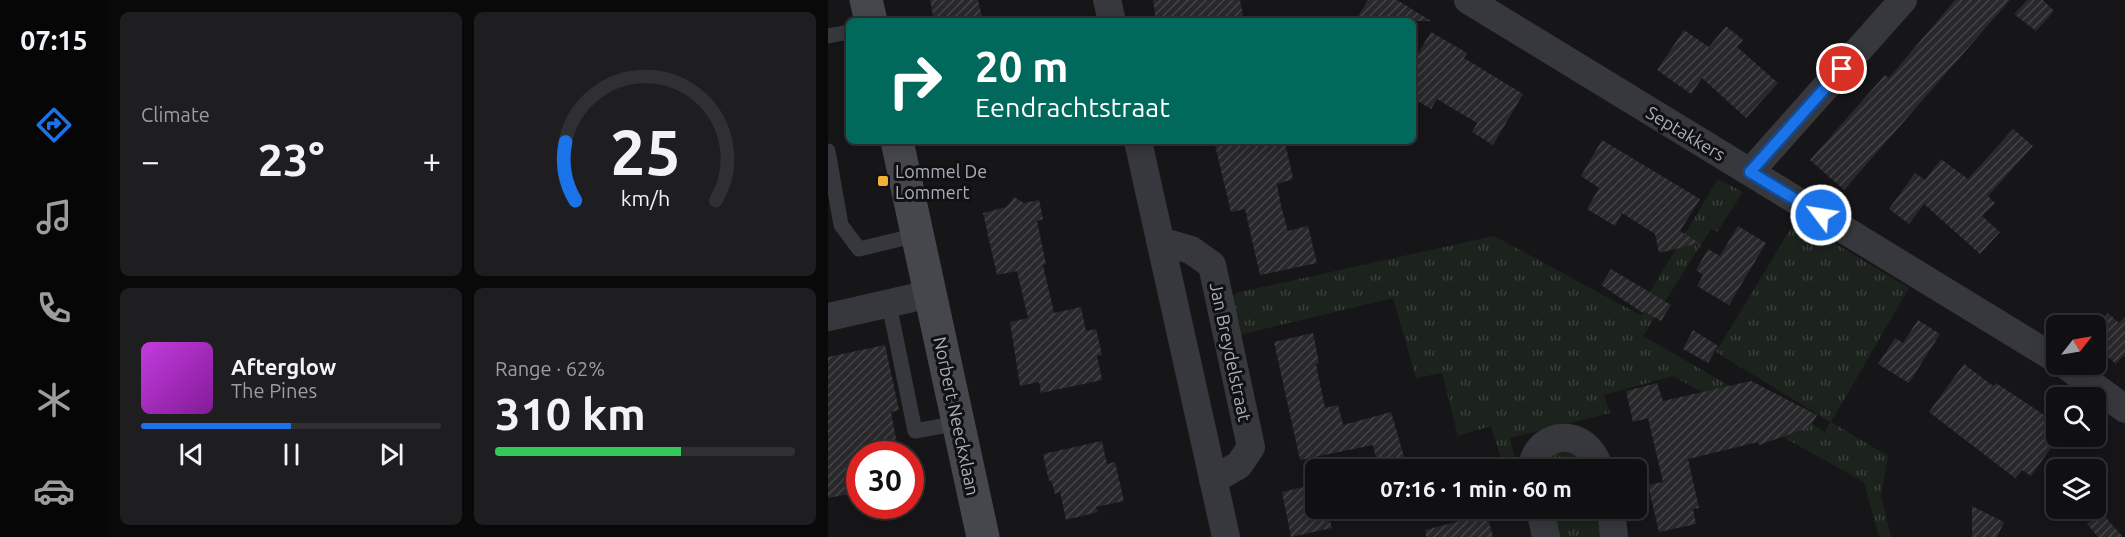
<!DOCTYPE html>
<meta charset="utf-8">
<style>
:root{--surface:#101012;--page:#1e1e20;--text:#f1f3f6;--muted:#9c9d9f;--line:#303032;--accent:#1a73e8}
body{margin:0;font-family:Ubuntu,sans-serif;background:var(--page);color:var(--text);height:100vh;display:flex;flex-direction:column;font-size:22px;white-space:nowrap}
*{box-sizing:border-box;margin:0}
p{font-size:20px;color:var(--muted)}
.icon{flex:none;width:33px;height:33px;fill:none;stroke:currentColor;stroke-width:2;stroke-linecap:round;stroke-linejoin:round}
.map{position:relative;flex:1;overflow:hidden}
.details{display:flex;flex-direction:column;gap:12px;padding:12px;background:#09090a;width:720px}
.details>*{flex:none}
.banner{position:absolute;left:18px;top:18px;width:570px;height:126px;border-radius:9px;box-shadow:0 3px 15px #0003,0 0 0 2px var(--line);background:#00695c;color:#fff;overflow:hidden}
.needle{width:39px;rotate:59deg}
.tools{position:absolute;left:1218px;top:315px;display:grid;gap:12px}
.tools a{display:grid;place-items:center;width:60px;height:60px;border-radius:9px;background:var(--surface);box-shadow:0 3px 15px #0003,0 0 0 2px var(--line);font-size:30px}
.speed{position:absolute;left:18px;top:441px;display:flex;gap:12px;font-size:30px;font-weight:700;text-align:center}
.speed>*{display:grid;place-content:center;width:78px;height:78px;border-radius:50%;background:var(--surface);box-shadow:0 3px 15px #0003,0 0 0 2px var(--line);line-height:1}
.speed .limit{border:9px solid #d22;background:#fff;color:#111}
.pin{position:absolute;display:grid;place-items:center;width:51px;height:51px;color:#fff;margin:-26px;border:3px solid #fff;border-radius:50%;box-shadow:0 2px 6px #0007}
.me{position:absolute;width:66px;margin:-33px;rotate:301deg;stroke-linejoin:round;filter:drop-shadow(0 0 4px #0008)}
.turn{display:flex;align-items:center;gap:21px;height:126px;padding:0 30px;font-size:27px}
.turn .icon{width:78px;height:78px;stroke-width:2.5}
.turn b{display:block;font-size:42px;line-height:51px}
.big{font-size:45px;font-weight:700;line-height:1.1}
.details .card{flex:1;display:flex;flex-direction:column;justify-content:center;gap:9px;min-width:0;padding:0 21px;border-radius:9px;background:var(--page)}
.details .dial{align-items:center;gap:0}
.dial svg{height:156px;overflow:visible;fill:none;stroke:var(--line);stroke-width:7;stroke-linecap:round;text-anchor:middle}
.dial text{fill:var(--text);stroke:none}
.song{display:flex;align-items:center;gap:18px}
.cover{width:72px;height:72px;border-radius:9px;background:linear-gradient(135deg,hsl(290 70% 55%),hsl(290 70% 35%))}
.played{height:6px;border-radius:3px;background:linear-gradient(90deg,var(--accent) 50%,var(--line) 50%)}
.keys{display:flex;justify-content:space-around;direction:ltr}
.heat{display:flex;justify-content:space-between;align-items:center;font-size:33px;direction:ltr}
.charge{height:9px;border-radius:4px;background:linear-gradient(90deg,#34c759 62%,var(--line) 0)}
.details .tiles{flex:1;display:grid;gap:12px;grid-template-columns:repeat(2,1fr)}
.trip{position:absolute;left:477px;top:459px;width:342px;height:60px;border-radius:9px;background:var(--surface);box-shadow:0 3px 15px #0003,0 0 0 2px var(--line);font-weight:700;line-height:60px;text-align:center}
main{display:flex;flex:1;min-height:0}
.menu{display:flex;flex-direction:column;width:108px;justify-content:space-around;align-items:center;background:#060607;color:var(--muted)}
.menu .icon{width:42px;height:42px}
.menu .active{color:var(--accent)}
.menu b{font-size:27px;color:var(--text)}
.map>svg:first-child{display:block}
.grass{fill:url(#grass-tufts)}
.building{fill:url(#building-hatch)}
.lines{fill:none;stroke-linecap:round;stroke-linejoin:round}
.lane{stroke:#37383d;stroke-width:15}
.street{stroke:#37383d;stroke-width:28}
.secondary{stroke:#45474d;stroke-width:33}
.route-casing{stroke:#114b97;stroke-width:15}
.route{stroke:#1a73e8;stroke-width:10}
.poi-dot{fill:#f2b134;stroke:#111113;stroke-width:2}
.labels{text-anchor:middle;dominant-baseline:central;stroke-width:6;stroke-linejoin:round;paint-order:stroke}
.street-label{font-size:18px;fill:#a8adb8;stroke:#111113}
.poi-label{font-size:18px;fill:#a8adb8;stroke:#111113;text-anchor:start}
</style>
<main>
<nav class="menu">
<b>07:15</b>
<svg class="icon active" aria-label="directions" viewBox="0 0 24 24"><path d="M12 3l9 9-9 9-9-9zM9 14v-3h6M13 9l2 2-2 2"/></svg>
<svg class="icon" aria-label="music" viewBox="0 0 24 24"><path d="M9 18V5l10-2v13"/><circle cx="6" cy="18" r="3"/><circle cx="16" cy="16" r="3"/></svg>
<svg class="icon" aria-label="phone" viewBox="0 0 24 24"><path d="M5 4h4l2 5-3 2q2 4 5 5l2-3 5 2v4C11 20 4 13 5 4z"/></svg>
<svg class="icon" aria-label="climate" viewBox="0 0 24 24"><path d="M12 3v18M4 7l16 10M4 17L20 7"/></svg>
<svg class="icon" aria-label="car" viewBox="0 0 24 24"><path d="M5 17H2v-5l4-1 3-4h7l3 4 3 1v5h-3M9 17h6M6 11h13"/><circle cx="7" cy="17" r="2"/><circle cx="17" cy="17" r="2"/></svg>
</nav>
<section class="details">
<div class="tiles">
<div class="card"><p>Climate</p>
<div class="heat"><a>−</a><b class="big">23°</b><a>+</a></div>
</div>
<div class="card dial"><svg viewBox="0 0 100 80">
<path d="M14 69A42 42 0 1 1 86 69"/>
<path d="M14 69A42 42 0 0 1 9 39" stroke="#1a73e8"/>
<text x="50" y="56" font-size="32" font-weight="700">25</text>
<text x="50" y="72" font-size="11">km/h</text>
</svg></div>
<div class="card">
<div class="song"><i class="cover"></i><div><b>Afterglow</b><p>The Pines</p></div></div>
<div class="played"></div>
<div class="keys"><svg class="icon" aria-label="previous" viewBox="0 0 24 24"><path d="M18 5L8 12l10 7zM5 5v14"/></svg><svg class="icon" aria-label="pause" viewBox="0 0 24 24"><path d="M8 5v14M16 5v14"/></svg><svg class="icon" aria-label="next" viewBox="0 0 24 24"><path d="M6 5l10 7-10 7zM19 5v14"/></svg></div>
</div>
<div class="card"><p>Range · 62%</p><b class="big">310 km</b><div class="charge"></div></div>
</div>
</section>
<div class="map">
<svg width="1297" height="537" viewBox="0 0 1297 537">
<defs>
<pattern id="grass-tufts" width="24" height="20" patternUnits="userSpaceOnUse" patternTransform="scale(1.5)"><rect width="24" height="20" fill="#1c231d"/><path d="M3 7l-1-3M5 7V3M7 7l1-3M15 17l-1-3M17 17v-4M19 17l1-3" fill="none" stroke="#3a403c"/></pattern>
<pattern id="building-hatch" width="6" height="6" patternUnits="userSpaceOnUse" patternTransform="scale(1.5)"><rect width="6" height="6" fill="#29292c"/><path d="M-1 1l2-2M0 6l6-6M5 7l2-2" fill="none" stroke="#454548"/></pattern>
</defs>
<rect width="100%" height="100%" fill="#161618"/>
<!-- grass -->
<path class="grass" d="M890 179 915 192 889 232 883 229 815 336 943 410 948 401 997 432 1002 422 888 352 968 220 1081 288 1003 422 1060 456 1053 495 1063 537H1051L1036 482 845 376 776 395 782 413 682 438 689 469H676L663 426 630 436 614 373 588 378 565 298 411 335 402 297 412 292 666 236 814 316 826 295 822 292Z
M725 450 748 453 757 469H713Z
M721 509H767L775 537H727Z"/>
<!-- building -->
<path class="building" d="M102 0H150L155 21H106Z
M325 0H412L416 21H328Z
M540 0H569L603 21H527Z
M1127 0H1182L1016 190 982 160 1057 75 1061 78Z
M1199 0H1215L1226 11 1208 31 1186 14Z
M898 26 915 40 909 47 950 83 918 118 874 78 863 94 829 70 856 30 881 47Z
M603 32 639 53 636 58 695 94 665 145 644 132 649 123 609 99 603 109 585 98V62Z
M1185 129 1205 146 1160 196 1167 203 1154 216 1172 232 1152 254 1096 204 1081 224 1061 209 1087 173 1097 180 1113 159 1140 179Z
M774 140 872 199 852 231 871 243 831 253 827 234 794 213 787 226 759 209 771 188 753 176Z
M386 141H457L465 179 449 184 453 206 460 231 480 226 489 263 432 275 417 209 403 212Z
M186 197 196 203 211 200 215 219 209 221 218 264 215 265 226 313 253 307 258 331 268 329 274 355 269 356 274 380 213 393 211 382 192 386 182 322 200 318 189 271 169 275 155 213 178 207Z
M910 226 938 243 901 305 869 286 875 275 868 270 880 249 892 256Z
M783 269 843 305 833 321 816 311 815 313 773 285Z
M1280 313 1291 323 1297 316V357L1295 356 1288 364 1269 347 1276 339 1268 332V327Z
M1090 320 1112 334 1081 383 1050 364 1067 338 1075 343Z
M865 330 890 346 880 363 855 349Z
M485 333 491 363 488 364 497 408 510 405 515 425 563 412 580 470H551L545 445 472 460 446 342Z
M57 345 71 410 63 412 71 454H32V492L0 498V357Z
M1136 364 1165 386 1168 383 1228 423V441L1203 476 1194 470 1187 478 1101 412Z
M923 381 989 415 982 427 931 445 930 442 860 459 871 508 865 509 868 524 831 532 820 485 835 482 820 418 805 422 798 391 829 383 835 401Z
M274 441 279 464 287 462 296 501 268 507 270 512 238 520 232 492 227 494 223 480 221 481 215 454Z
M488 484V508H499L504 528 463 537 454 492Z
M1144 506 1176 522 1169 537H1144Z
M1273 512 1295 537H1270L1259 524Z
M659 514 665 537H598L597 530Z"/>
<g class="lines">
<!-- lane -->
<path class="lane" d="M0 36 21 32
M0 151 13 225 31 249 89 235
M61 304 87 431 131 423"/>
<!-- street -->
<path class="street" d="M279 0 284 21
M640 0 1228 359
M310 141 398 537
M922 172 1075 0
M332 241 363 250 384 265 423 447 411 465 385 480
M0 317 102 294
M1236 364 1297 409
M705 470C702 436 757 419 772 470
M712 508 718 537
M783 508 786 537"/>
<!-- secondary -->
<path class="secondary" d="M38 0 43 21
M69 141 155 537"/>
</g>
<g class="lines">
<!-- route casing -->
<g class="route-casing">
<path id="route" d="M993 215 922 172 1014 69"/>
</g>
<!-- route -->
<use href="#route" class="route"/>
</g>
<!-- markers -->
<rect class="poi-dot" x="49" y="175" width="12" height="12" rx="3"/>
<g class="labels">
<!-- street labels -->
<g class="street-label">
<text transform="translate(858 133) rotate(31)">Septakkers</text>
<text transform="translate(403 352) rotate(78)">Jan Breydelstraat</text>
<text transform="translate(129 416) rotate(78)">Norbert Neeckxlaan</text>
</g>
<!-- poi labels -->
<g class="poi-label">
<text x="67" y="171">Lommel De<tspan x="67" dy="21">Lommert</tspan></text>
</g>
</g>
</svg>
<div class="tools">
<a><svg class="needle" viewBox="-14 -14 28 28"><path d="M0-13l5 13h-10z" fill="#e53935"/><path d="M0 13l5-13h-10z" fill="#9c9d9f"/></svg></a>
<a><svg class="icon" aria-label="search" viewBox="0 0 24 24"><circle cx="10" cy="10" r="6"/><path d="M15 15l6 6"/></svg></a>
<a><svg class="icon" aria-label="layers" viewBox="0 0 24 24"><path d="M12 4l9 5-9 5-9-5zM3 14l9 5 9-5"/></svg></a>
</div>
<div class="speed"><div class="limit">30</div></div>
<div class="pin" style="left:1014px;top:69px;background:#d93025"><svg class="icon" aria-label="arrive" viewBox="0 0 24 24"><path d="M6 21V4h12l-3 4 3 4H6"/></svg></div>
<svg class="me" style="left:993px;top:215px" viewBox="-20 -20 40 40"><circle r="17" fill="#1a73e8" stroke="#fff" stroke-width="3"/><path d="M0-11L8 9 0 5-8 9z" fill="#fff"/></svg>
<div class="trip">07:16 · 1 min · 60 m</div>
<div class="banner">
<div class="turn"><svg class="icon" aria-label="right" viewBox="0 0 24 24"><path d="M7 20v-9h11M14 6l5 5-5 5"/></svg><div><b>20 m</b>Eendrachtstraat</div></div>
</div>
</div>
</main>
